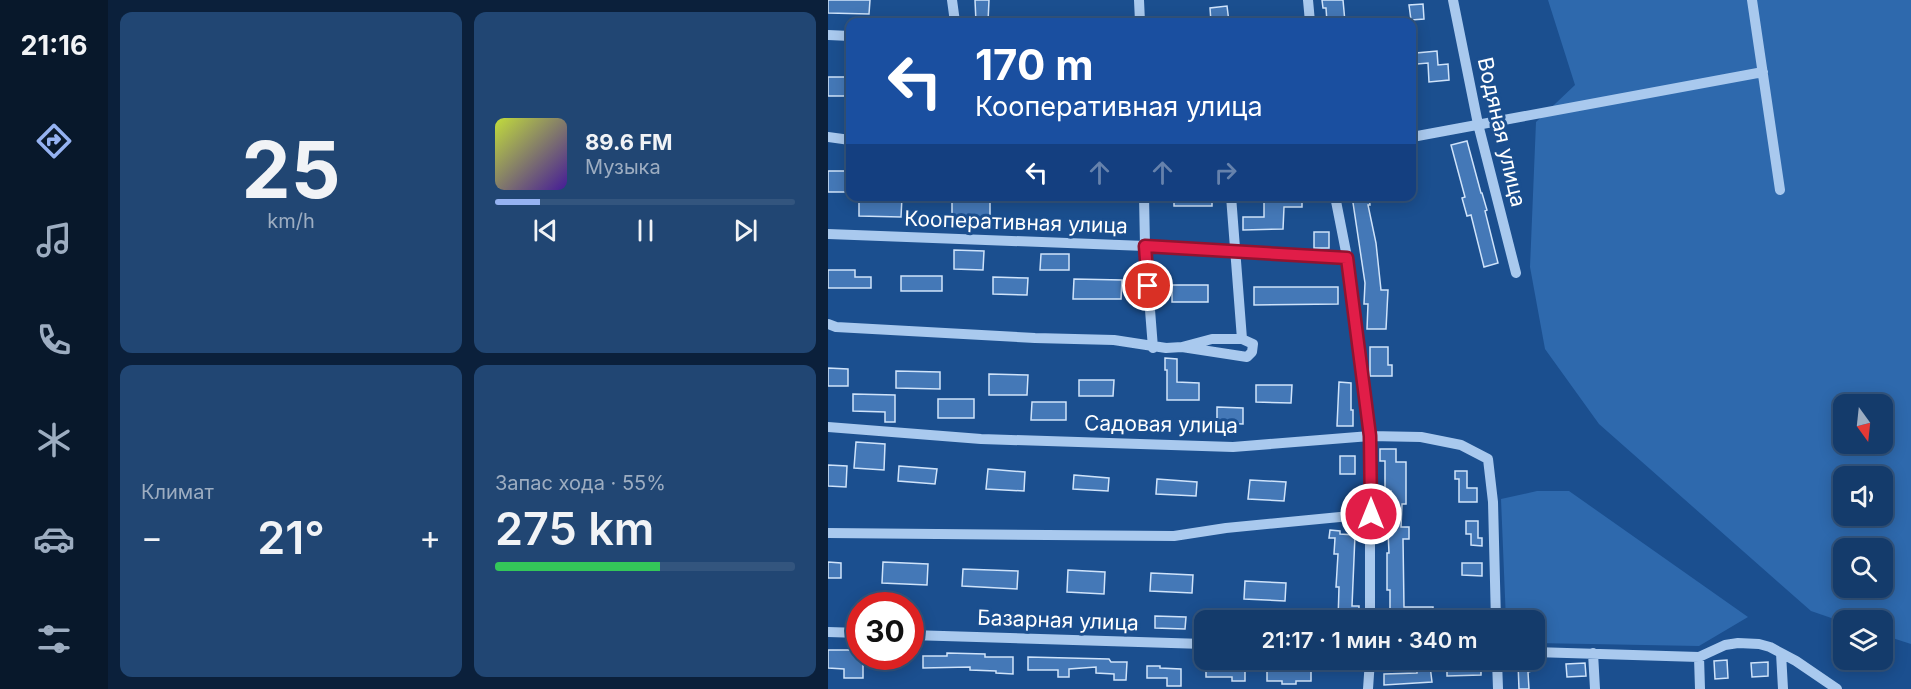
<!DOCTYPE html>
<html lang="ru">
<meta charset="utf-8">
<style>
:root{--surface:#143b6b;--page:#214673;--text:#f1f3f6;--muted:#9dadc1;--line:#33557e;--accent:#95b2f1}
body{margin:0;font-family:Inter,sans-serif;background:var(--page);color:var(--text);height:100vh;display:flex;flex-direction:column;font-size:22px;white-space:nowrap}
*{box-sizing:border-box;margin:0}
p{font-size:20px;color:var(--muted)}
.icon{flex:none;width:33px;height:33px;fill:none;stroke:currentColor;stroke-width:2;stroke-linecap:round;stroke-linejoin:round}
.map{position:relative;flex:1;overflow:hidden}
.panel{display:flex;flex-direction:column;gap:12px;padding:12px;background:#0b203b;width:720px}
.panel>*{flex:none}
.banner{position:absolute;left:18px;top:18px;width:570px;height:183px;border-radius:12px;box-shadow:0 3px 15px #0003,0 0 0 2px var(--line);background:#1a4fa0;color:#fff;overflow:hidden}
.needle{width:39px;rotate:165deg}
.fabs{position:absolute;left:1005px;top:394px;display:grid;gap:12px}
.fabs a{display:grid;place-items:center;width:60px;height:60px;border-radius:12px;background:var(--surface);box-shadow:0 3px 15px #0003,0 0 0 2px var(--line);font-size:30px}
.speed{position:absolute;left:18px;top:592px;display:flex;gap:12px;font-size:30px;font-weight:700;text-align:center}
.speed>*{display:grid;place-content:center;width:78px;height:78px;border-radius:50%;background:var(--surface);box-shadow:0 3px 15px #0003,0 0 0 2px var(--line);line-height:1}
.speed .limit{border:9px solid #d22;background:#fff;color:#111}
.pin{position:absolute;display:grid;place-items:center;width:51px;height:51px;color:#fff;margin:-26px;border:3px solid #fff;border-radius:50%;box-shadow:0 2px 6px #0007}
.me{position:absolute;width:66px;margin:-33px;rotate:0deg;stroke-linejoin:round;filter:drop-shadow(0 0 4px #0008)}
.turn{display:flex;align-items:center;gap:21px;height:126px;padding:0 30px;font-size:27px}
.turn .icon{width:78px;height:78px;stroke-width:2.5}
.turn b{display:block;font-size:42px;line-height:51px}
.lanes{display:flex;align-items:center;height:57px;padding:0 30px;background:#0003;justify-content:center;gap:30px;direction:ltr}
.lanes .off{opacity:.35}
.big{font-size:45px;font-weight:600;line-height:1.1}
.panel .card{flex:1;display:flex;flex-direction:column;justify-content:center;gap:9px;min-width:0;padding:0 21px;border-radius:12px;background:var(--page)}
.panel .dial{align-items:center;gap:0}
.dial b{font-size:78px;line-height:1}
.song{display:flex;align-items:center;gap:18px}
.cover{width:72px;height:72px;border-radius:9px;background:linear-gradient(135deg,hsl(70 70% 55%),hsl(260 70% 35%))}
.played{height:6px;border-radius:3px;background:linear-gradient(90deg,var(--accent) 15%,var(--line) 15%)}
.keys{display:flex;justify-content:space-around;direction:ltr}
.heat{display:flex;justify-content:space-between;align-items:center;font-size:33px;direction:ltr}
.charge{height:9px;border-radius:4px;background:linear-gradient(90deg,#34c759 55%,var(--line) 0)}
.panel .tiles{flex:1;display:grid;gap:12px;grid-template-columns:repeat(2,1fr)}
.trip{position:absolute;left:366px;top:610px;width:351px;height:60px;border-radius:12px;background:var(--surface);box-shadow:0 3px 15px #0003,0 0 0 2px var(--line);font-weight:600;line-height:60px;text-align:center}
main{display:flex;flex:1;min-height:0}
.tabs{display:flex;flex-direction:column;width:108px;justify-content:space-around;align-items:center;background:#08182b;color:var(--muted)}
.tabs .icon{width:42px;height:42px}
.tabs .selected{color:var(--accent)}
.tabs b{font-size:27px;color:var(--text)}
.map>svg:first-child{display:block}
.green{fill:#2e69ad;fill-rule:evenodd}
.building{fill:#4478b7;stroke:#cfe3fa;stroke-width:1.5}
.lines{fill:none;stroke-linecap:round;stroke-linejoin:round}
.minor{stroke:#a9c9ee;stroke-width:10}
.route-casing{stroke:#92132f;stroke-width:15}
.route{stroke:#e11d48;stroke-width:10}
.labels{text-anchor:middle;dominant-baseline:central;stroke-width:6;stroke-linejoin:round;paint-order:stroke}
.street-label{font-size:21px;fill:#fff;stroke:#1b4f8f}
</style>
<main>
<nav class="tabs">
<b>21:16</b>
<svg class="icon selected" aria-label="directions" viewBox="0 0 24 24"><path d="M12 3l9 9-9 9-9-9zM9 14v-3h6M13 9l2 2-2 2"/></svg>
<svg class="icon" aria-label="music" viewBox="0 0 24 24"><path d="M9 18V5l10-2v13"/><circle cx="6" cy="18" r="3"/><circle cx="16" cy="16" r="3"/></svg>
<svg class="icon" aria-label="phone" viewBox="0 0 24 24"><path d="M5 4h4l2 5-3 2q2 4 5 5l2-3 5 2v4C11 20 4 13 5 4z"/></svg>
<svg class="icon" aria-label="climate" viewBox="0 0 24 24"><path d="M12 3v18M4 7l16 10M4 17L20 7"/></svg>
<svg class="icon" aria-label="car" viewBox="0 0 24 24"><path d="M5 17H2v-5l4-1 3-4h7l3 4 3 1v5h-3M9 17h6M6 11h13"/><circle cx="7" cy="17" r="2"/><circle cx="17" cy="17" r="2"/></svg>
<svg class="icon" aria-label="filters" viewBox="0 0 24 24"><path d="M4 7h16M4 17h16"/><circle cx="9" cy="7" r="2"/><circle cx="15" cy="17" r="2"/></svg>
</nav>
<section class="panel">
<div class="tiles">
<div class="card dial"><b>25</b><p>km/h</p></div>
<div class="card">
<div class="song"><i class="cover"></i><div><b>89.6 FM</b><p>Музыка</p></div></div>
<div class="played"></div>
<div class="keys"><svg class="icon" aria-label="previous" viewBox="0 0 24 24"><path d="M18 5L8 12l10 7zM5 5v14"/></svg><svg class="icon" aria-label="pause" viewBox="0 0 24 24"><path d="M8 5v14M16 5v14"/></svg><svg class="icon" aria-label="next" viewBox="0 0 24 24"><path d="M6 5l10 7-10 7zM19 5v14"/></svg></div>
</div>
<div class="card"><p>Климат</p>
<div class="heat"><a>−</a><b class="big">21°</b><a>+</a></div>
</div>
<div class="card"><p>Запас хода · 55%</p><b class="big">275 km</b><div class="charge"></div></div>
</div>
</section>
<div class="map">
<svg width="1083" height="689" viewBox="0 0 1083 689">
<rect width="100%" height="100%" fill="#1b4f8f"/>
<!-- green -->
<path class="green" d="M720 0H1083V644L1055 635 1054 621 1015 622 983 611 771 424 717 349 702 267 708 122 747 85ZM1016 405H1054V444H1016ZM1016 477H1054V516H1016ZM1016 549H1054V588H1016Z
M709 491H741L920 617 871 646 707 643 706 621H678L673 499Z"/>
<!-- building -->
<path class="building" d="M0 0H42L41 14 0 13Z
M147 0H161L160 22H148Z
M494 0H515L517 22H499L498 8H495Z
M595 4 596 19 583 20 581 5Z
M399 6 401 22H383L382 8Z
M609 51 610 65 620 64 621 80 601 82 600 63 589 64 588 53Z
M0 77H22V96H0Z
M639 141 653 193H654L659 210 657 211 670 263 656 267 643 215 639 216 634 198 637 197 623 145Z
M0 171H22V192H0Z
M346 196H384V206H346Z
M436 196H474V207H456L455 229 415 230V217H436Z
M524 196H541L542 205H540L548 243 553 290H560L558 329H539L540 304H536L537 283Z
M31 197H74L73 217 31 216Z
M124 201 162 202V221H124Z
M486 232H501V248H486Z
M126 250 156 251 155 270 126 269Z
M213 254H241V270H212Z
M0 270H27V277H43V288H0Z
M73 276H114V291H73Z
M165 277 200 278 199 295 165 294Z
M246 279 294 280 293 299H245Z
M344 285H380V302H344Z
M426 287H510V304L426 305Z
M542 347H560V365H564V376H542Z
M337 358 349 359V382L371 383V400H339V370H337Z
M0 368 20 369V386H0Z
M68 371 112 372V389L68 388Z
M161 374 200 375 199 395H161Z
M251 380H286L285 396H251Z
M511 382 523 383V410H525V426H509Z
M428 385H464L463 403 428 402Z
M25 394 67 395V422H57V412L25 411Z
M110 399H146V418H110Z
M204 402H238V420H203Z
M389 407 415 408V424L389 423Z
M28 442 57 444 56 470 26 468Z
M552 449H568V462H578V504H574L573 527H581V539H575L576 607H605V621H588V617H562V590H559V553H561L559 509H563V491H557V461H552Z
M512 456H527V474H512Z
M0 465 19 466 18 487 0 486Z
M71 466 109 469 107 484 70 481Z
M160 469 197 472 196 491 158 489Z
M627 471H639V488H649V502H631V479H627Z
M246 475 281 478 280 491 245 489Z
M329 479 369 482 368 496 328 494Z
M422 480 458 482 456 501 420 499Z
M638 521H650V538H654V546L643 545V534H638Z
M502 530 512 531V534L527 535 524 606H531V619L510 621 511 587H508L510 554H506L507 538H501Z
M0 562 13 563V578H0Z
M55 562 100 564 99 585 54 583Z
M634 563H654V576L634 575Z
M135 569 190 571 189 589 134 586Z
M240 570 277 572 276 594 239 592Z
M323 573 365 575 364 593 322 591Z
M417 581 458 583 457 601 416 599Z
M327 616 358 617 357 629 327 628Z
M0 650H32V657H35V678H16V669L0 668Z
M119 653 157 654V657H185V674L168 673V671L142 670V667L95 668V656H119Z
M200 657 281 659 283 662H299L298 680H286V674L268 673V667L241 669V677H230V670H200Z
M899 660 900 678 887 679 886 661Z
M378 661H393V664H417V681H404V677H378Z
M940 662V676L924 677 923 663Z
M653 663V675L619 676V664Z
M690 663H703L704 671 700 672 701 689H691Z
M757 663 758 676 739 677 738 664Z
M439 664 469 666V668H483V681H468V684H454V681H439Z
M319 666H332V668L353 669V686H339V678H319Z
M602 666 604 682 556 685V674L589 673V667Z"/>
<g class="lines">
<!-- minor -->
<path class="minor" d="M124 0 127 22
M311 0 312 22
M480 0 482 22
M625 0 650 124 688 273
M924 0 952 190
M0 35 22 36
M0 137 22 140
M584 137 935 72
M316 196 317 246 325 348
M403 196 414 339
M507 196 519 257 542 436V621
M0 234 317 246 519 257
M0 324 8 327 207 338 286 340 338 348 354 347 384 339H414L425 344 424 352 419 357 354 347
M0 427 153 439 405 447 542 436 593 437 633 445 660 459 665 502 668 621
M0 533 346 536 398 528 543 514
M0 632 32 633
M82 635 376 644
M706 652 871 657 897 645 910 643 931 644 942 647 968 661 1009 689
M765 653 767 689
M953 653 955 689
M871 657 872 689
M669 660 670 689
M540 689 542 660"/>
</g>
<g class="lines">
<!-- route casing -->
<g class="route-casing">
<path id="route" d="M320 286 317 246 519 258 542 436 543 514"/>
</g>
<!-- route -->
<use href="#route" class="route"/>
</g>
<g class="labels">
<!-- street labels -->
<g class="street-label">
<text transform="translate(674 132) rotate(77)">Водяная улица</text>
<text transform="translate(188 222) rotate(2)">Кооперативная улица</text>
<text transform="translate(333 424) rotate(1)">Садовая улица</text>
<text transform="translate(230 620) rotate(2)">Базарная улица</text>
</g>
</g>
</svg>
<div class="fabs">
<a><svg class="needle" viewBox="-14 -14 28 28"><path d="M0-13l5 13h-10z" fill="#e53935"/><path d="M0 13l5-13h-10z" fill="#9dadc1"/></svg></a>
<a><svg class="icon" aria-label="sound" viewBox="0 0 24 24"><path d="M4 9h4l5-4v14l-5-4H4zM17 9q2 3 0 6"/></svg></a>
<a><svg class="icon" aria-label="search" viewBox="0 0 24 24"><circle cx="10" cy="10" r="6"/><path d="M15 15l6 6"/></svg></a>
<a><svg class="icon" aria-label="layers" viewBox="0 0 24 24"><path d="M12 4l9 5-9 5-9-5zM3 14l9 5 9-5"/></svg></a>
</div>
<div class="speed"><div class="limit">30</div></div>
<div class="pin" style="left:320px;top:286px;background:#d93025"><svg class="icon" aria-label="arrive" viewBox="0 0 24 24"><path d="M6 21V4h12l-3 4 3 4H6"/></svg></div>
<svg class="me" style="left:543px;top:514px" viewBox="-20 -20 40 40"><circle r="17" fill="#e11d48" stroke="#fff" stroke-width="3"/><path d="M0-11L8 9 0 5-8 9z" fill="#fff"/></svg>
<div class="trip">21:17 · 1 мин · 340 m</div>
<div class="banner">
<div class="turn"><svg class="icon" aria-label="left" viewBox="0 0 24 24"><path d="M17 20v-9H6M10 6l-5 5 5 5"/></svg><div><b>170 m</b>Кооперативная улица</div></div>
<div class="lanes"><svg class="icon" aria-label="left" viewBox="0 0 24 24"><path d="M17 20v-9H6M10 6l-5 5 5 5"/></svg><svg class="icon off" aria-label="ahead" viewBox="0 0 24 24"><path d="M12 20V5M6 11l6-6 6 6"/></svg><svg class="icon off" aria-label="ahead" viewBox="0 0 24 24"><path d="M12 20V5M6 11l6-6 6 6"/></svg><svg class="icon off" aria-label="right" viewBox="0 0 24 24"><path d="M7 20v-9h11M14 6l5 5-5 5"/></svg></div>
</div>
</div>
</main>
